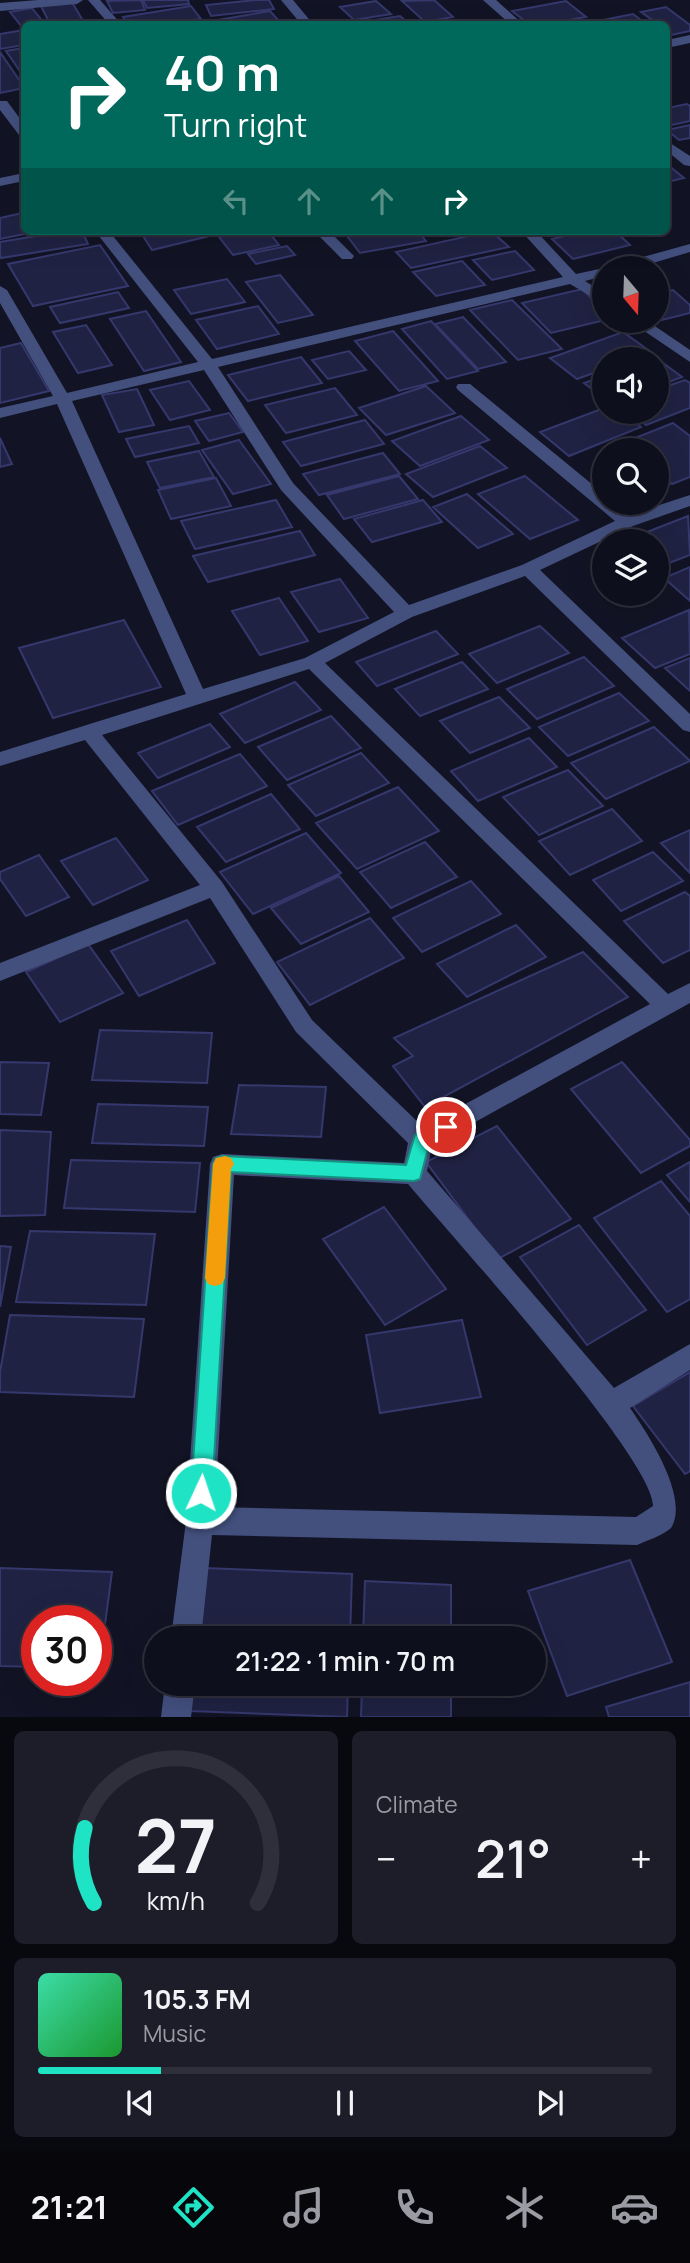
<!DOCTYPE html>
<meta charset="utf-8">
<style>
:root{--surface:#0e0f1c;--page:#1c1d29;--text:#f1f3f6;--muted:#9b9ca3;--line:#2e2f3b;--accent:#1ee3c5}
body{margin:0;font-family:Manrope,sans-serif;background:var(--page);color:var(--text);height:100vh;display:flex;flex-direction:column;font-size:26px;white-space:nowrap}
*{box-sizing:border-box;margin:0}
p{font-size:23px;color:var(--muted)}
.icon{flex:none;width:38px;height:38px;fill:none;stroke:currentColor;stroke-width:2;stroke-linecap:round;stroke-linejoin:round}
.map{position:relative;height:1717px;overflow:hidden}
.sheet{display:flex;flex-direction:column;gap:14px;padding:14px;background:#08080f;flex:1}
.sheet>*{flex:none}
.top-card{position:absolute;left:21px;top:21px;width:649px;height:214px;border-radius:10px;box-shadow:0 7px 28px #0002,0 0 0 2px var(--line);background:#00695c;color:#fff;overflow:hidden}
.needle{width:46px;rotate:161deg}
.controls{position:absolute;left:592px;top:256px;display:grid;gap:14px}
.controls a{display:grid;place-items:center;width:77px;height:77px;border-radius:50%;background:var(--surface);box-shadow:0 7px 28px #0002,0 0 0 2px var(--line);font-size:35px}
.speed{position:absolute;left:21px;top:1605px;display:flex;gap:14px;font-size:35px;font-weight:700;text-align:center}
.speed>*{display:grid;place-content:center;width:91px;height:91px;border-radius:50%;background:var(--surface);box-shadow:0 7px 28px #0002,0 0 0 2px var(--line);line-height:1}
.speed .limit{border:10px solid #d22;background:#fff;color:#111}
.pin{position:absolute;display:grid;place-items:center;width:60px;height:60px;color:#fff;margin:-30px;border:4px solid #fff;border-radius:50%;box-shadow:0 2px 7px #0007}
.me{position:absolute;width:77px;margin:-38px;rotate:3deg;stroke-linejoin:round;filter:drop-shadow(0 0 5px #0008)}
.turn{display:flex;align-items:center;gap:24px;height:147px;padding:0 28px;font-size:32px}
.turn .icon{width:91px;height:91px;stroke-width:2.5}
.turn b{display:block;font-size:49px;line-height:60px}
.lanes{display:flex;align-items:center;height:66px;padding:0 28px;background:#0003;justify-content:center;gap:35px;direction:ltr}
.lanes .off{opacity:.35}
.big{font-size:52px;font-weight:600;line-height:1.1}
.sheet .tile{flex:1;display:flex;flex-direction:column;justify-content:center;gap:10px;min-width:0;padding:0 24px;border-radius:10px;background:var(--page)}
.sheet .dial{align-items:center;gap:0}
.dial svg{height:182px;overflow:visible;fill:none;stroke:var(--line);stroke-width:7;stroke-linecap:round;text-anchor:middle}
.dial text{fill:var(--text);stroke:none}
.song{display:flex;align-items:center;gap:21px}
.cover{width:84px;height:84px;border-radius:10px;background:linear-gradient(135deg,hsl(160 70% 55%),hsl(130 70% 35%))}
.played{height:7px;border-radius:4px;background:linear-gradient(90deg,var(--accent) 20%,var(--line) 20%)}
.keys{display:flex;justify-content:space-around;direction:ltr}
.heat{display:flex;justify-content:space-between;align-items:center;font-size:38px;direction:ltr}
.sheet .tiles{flex:1;display:grid;gap:14px;grid-template-columns:1fr 1fr}
.tile:last-child{grid-column:span 2}
.trip{position:absolute;left:144px;top:1626px;width:402px;height:70px;border-radius:35px;background:var(--surface);box-shadow:0 7px 28px #0002,0 0 0 2px var(--line);font-weight:600;line-height:70px;text-align:center}
.tab-bar{display:flex;height:112px;justify-content:space-around;align-items:center;background:#06060b;color:var(--muted)}
.tab-bar .icon{width:49px;height:49px}
.tab-bar .current{color:var(--accent)}
.tab-bar b{font-size:32px;color:var(--text)}
.map>svg:first-child{display:block}
.building{fill:#202243;stroke:#35386c;stroke-width:2}
.lines{fill:none;stroke-linecap:round;stroke-linejoin:round}
.minor{fill:#43507e;fill-rule:evenodd}
.route{fill:#1ee3c5;stroke:#149480;stroke-width:2}
.slow{fill:#f59e0b}
</style>
<div class="map">
<svg width="690" height="1717" viewBox="0 0 690 1717">
<rect width="100%" height="100%" fill="#121425"/>
<!-- building -->
<path class="building" d="M141 0 145 10 113 13 107 1Z
M143 0H188L189 4 147 8Z
M256 0H269L274 9 211 16 206 5Z
M434 0 453 17 425 22 402 1Z
M376 1 391 14 354 20 340 7Z
M566 1 586 17 546 24H529L512 11Z
M72 2 83 21 50 24 41 6Z
M191 6 201 19 164 24H128L123 17Z
M666 7 690 25V31L671 35 667 31V24H658L641 12Z
M32 8 44 23 22 27 10 12Z
M270 11 279 21 259 24H215L212 21Z
M633 14 646 24H609L603 20Z
M400 16 409 24H350Z
M24 30V45L0 49V34Z
M24 48V77L6 51Z
M0 52 24 87V88L0 93Z
M687 104 690 106V121L667 126V108Z
M690 125V138L679 140 667 130Z
M667 165H668L684 178 667 182Z
M22 213 24 231 34 232 0 239V218Z
M66 231H82L88 244 1 258 0 254V242Z
M140 231H230L152 250Z
M246 231H268L279 245 233 255 219 237Z
M373 231H418L426 241 360 253 347 236Z
M491 231 509 247 411 268 396 252Z
M586 231H615L630 245 573 259 552 239Z
M100 245 128 286 33 306 8 264Z
M287 246 295 255 256 264 248 254Z
M515 251 534 270 492 280 473 260Z
M462 261 485 285 436 296 413 272Z
M280 275 313 315 278 323 246 282Z
M227 279 245 302 191 314 174 290Z
M582 289 604 311 605 320 551 333 522 303Z
M673 290 690 305V313L654 322 652 320H656V294Z
M118 292 129 308 60 323 50 307Z
M512 300 562 349 518 360 470 310Z
M258 306 279 334 217 349 196 320Z
M146 311 181 362 144 371 110 319Z
M463 317 506 362 478 369 435 324Z
M431 321 478 371 447 379 402 329Z
M86 325 112 365 78 373 53 332Z
M393 331 438 381 399 391 355 341Z
M623 332 651 352 633 359H604V369L577 379 550 358Z
M21 343 49 391 0 403V348Z
M349 351 366 370 328 379 312 360Z
M301 357 322 383 248 401 228 375Z
M655 357 682 377 656 387V359H651Z
M604 376V398L584 383Z
M685 380 690 383V408L646 425 628 411H656V390Z
M189 381 210 410 170 420 150 390Z
M426 386 455 413 386 435 359 408Z
M335 388 357 415 286 433 265 405Z
M137 389 154 425 119 432 102 395Z
M604 408V411H620L641 427 569 456 540 432Z
M229 413 243 432 209 441 195 421Z
M461 416 489 440 420 466 392 441Z
M365 420 384 444 301 466 283 442Z
M673 423 690 436V477L672 484 656 472V450H628L620 444Z
M189 426 199 443 135 457 126 439Z
M0 438 12 464 0 467Z
M239 440 271 484 233 494 202 450Z
M480 446 507 468 433 497 406 474Z
M199 451 214 477 160 488 147 462Z
M383 453 400 474 319 495 303 474Z
M399 476 418 499 344 519 327 495Z
M525 476 578 520 530 539 478 494Z
M216 478 231 506 171 519 158 490Z
M467 494 513 534 478 548 433 507Z
M276 500 292 527 195 549 181 521Z
M423 500 442 522 372 542 354 519Z
M688 516 690 555 656 568V541H624Z
M300 531 315 555 208 582 193 556Z
M690 567V601L664 578Z
M340 579 368 618 319 632 291 592Z
M279 598 308 641 260 655 232 611Z
M689 610 690 654 655 668 622 638Z
M124 620 161 687 53 718 19 648Z
M540 626 569 653 497 683 469 654Z
M436 631 458 654 377 686 356 662Z
M584 657 614 686 537 719 507 689Z
M690 658V691L665 668Z
M462 662 488 689 420 716 395 689Z
M295 682 321 710 245 743 220 714Z
M619 693 649 721 568 756 539 727Z
M499 697 530 728 470 753 440 721Z
M331 716 361 748 287 780 258 747Z
M210 724 230 747 158 778 138 753Z
M654 727 690 761 606 799 571 763Z
M529 738 557 767 478 801 451 771Z
M361 753 389 783 316 816 288 785Z
M240 754 267 786 178 825 152 791Z
M568 770 603 806 539 835 503 797Z
M398 787 439 831 357 869 316 823Z
M271 794 300 829 226 862 197 827Z
M612 809 642 841 570 875 539 841Z
M690 830V873L661 843Z
M306 833 341 873 253 914 220 872Z
M116 838 148 880 93 905 61 861Z
M425 842 457 877 391 908 360 872Z
M653 852 683 881 621 911 593 880Z
M39 855 69 897 26 916 0 879V872Z
M339 876 369 912 301 944 271 908Z
M471 881 501 914 422 952 393 918Z
M685 892 690 896V950L663 963 624 921Z
M370 918 404 958 310 1005 277 962Z
M187 920 215 963 139 996 111 951Z
M516 925 546 957 467 997 437 964Z
M88 944 123 993 60 1022 26 972Z
M583 952 628 997 425 1107 393 1066 413 1056 394 1038Z
M100 1030 212 1033 207 1083 92 1080Z
M0 1062 49 1063 41 1115 0 1114Z
M622 1062 690 1140V1146L641 1173 571 1089Z
M239 1085 326 1087 321 1137 231 1134Z
M98 1104 208 1107 204 1146 92 1143Z
M497 1126 571 1219 498 1259 426 1162Z
M0 1130 51 1132 45 1215 0 1216Z
M71 1160 200 1163 195 1212 64 1208Z
M690 1162V1202L667 1175Z
M661 1181 690 1216V1299L667 1312 594 1218Z
M384 1207 446 1289 385 1325 323 1239Z
M579 1225 646 1310 587 1345 520 1257Z
M30 1231 155 1234 146 1305 16 1302Z
M0 1246 11 1247 0 1307Z
M10 1315 144 1319 134 1397 0 1392V1372Z
M462 1320 481 1397 380 1413 366 1335Z
M690 1372V1471L685 1474 633 1406Z
M630 1560 672 1662 567 1696 528 1591Z
M0 1568 112 1572 99 1669H96V1620H37V1667L0 1666Z
M204 1568 352 1574 350 1638H198Z
M365 1581 451 1585V1638H363Z
M690 1682V1717H609L606 1707Z
M193 1684H348L347 1717 190 1711Z
M362 1684H451V1717H361Z"/>
<g class="lines">
<!-- minor -->
<path class="minor" d="M38 0H83L77 4 0 11V3Z
M88 0H100L121 24H109Z
M281 0H293L313 24H301Z
M483 0H496L523 24H510Z
M690 35V43L667 48V40Z
M0 101H7L24 124V136L19 135 0 110Z
M667 141 690 156V166L684 165 667 151Z
M24 173V181L0 186V178Z
M95 231H109L212 359 563 277 521 231H536L576 274 604 268H605L604 276 585 281 604 293V304L570 284 218 367 293 483 409 605 522 565 615 521 458 390 456 387 458 384H470L604 494V502H614L629 515 690 495V506L633 526 540 570 690 714V732L683 730 525 576 412 617 325 663 668 994 690 983V1003L432 1146 427 1171 614 1388 690 1344V1370L630 1408C648 1434 690 1498 671 1528 662 1536 648 1540 637 1545L212 1535 201 1638H171L186 1521 210 1164 213 1157 222 1154 404 1163 408 1143 296 1032 210 898 0 981V963L200 885 85 740 0 766V752L186 694 57 404 0 418V408L53 396 0 303V286L7 290 67 393 198 362ZM204 370 281 490 394 612 305 658 203 689 72 401ZM309 669 650 1004 423 1127 312 1020 222 882 102 735ZM234 1175 408 1184C448 1232 655 1460 653 1506L636 1517 215 1507Z
M314 231H329L354 256 352 259H342Z
M690 244V252L636 268H612L614 265Z
M628 320H646L690 350V362Z
M165 1684H195L191 1717H161Z"/>
</g>
<!-- route -->
<path class="route" d="M446 1119 452 1121 455 1127 452 1132 429 1145 420 1179 414 1181 231 1172 212 1493 209 1501 201 1504 194 1501 191 1493 213 1164 216 1158 222 1156 406 1165 415 1135Z"/>
<!-- slow -->
<path class="slow" d="M225 1156 231 1158 234 1164 231 1169 225 1278 222 1284 215 1286 208 1284 205 1278 213 1164 216 1158Z"/>
</svg>
<div class="controls">
<a><svg class="needle" viewBox="-14 -14 28 28"><path d="M0-13l5 13h-10z" fill="#e53935"/><path d="M0 13l5-13h-10z" fill="#9b9ca3"/></svg></a>
<a><svg class="icon" aria-label="sound" viewBox="0 0 24 24"><path d="M4 9h4l5-4v14l-5-4H4zM17 9q2 3 0 6"/></svg></a>
<a><svg class="icon" aria-label="search" viewBox="0 0 24 24"><circle cx="10" cy="10" r="6"/><path d="M15 15l6 6"/></svg></a>
<a><svg class="icon" aria-label="layers" viewBox="0 0 24 24"><path d="M12 4l9 5-9 5-9-5zM3 14l9 5 9-5"/></svg></a>
</div>
<div class="speed"><div class="limit">30</div></div>
<div class="pin" style="left:446px;top:1127px;background:#d93025"><svg class="icon" aria-label="arrive" viewBox="0 0 24 24"><path d="M6 21V4h12l-3 4 3 4H6"/></svg></div>
<svg class="me" style="left:201px;top:1493px" viewBox="-20 -20 40 40"><circle r="17" fill="#1ee3c5" stroke="#fff" stroke-width="3"/><path d="M0-11L8 9 0 5-8 9z" fill="#fff"/></svg>
<div class="trip">21:22 · 1 min · 70 m</div>
<div class="top-card">
<div class="turn"><svg class="icon" aria-label="right" viewBox="0 0 24 24"><path d="M7 20v-9h11M14 6l5 5-5 5"/></svg><div><b>40 m</b>Turn right</div></div>
<div class="lanes"><svg class="icon off" aria-label="left" viewBox="0 0 24 24"><path d="M17 20v-9H6M10 6l-5 5 5 5"/></svg><svg class="icon off" aria-label="ahead" viewBox="0 0 24 24"><path d="M12 20V5M6 11l6-6 6 6"/></svg><svg class="icon off" aria-label="ahead" viewBox="0 0 24 24"><path d="M12 20V5M6 11l6-6 6 6"/></svg><svg class="icon" aria-label="right" viewBox="0 0 24 24"><path d="M7 20v-9h11M14 6l5 5-5 5"/></svg></div>
</div>
</div>
<section class="sheet">
<div class="tiles">
<div class="tile dial"><svg viewBox="0 0 100 80">
<path d="M14 69A42 42 0 1 1 86 69"/>
<path d="M14 69A42 42 0 0 1 10 36" stroke="#1ee3c5"/>
<text x="50" y="56" font-size="32" font-weight="700">27</text>
<text x="50" y="72" font-size="11">km/h</text>
</svg></div>
<div class="tile"><p>Climate</p>
<div class="heat"><a>−</a><b class="big">21°</b><a>+</a></div>
</div>
<div class="tile">
<div class="song"><i class="cover"></i><div><b>105.3 FM</b><p>Music</p></div></div>
<div class="played"></div>
<div class="keys"><svg class="icon" aria-label="previous" viewBox="0 0 24 24"><path d="M18 5L8 12l10 7zM5 5v14"/></svg><svg class="icon" aria-label="pause" viewBox="0 0 24 24"><path d="M8 5v14M16 5v14"/></svg><svg class="icon" aria-label="next" viewBox="0 0 24 24"><path d="M6 5l10 7-10 7zM19 5v14"/></svg></div>
</div>
</div>
</section>
<nav class="tab-bar">
<b>21:21</b>
<svg class="icon current" aria-label="directions" viewBox="0 0 24 24"><path d="M12 3l9 9-9 9-9-9zM9 14v-3h6M13 9l2 2-2 2"/></svg>
<svg class="icon" aria-label="music" viewBox="0 0 24 24"><path d="M9 18V5l10-2v13"/><circle cx="6" cy="18" r="3"/><circle cx="16" cy="16" r="3"/></svg>
<svg class="icon" aria-label="phone" viewBox="0 0 24 24"><path d="M5 4h4l2 5-3 2q2 4 5 5l2-3 5 2v4C11 20 4 13 5 4z"/></svg>
<svg class="icon" aria-label="climate" viewBox="0 0 24 24"><path d="M12 3v18M4 7l16 10M4 17L20 7"/></svg>
<svg class="icon" aria-label="car" viewBox="0 0 24 24"><path d="M5 17H2v-5l4-1 3-4h7l3 4 3 1v5h-3M9 17h6M6 11h13"/><circle cx="7" cy="17" r="2"/><circle cx="17" cy="17" r="2"/></svg>
</nav>
